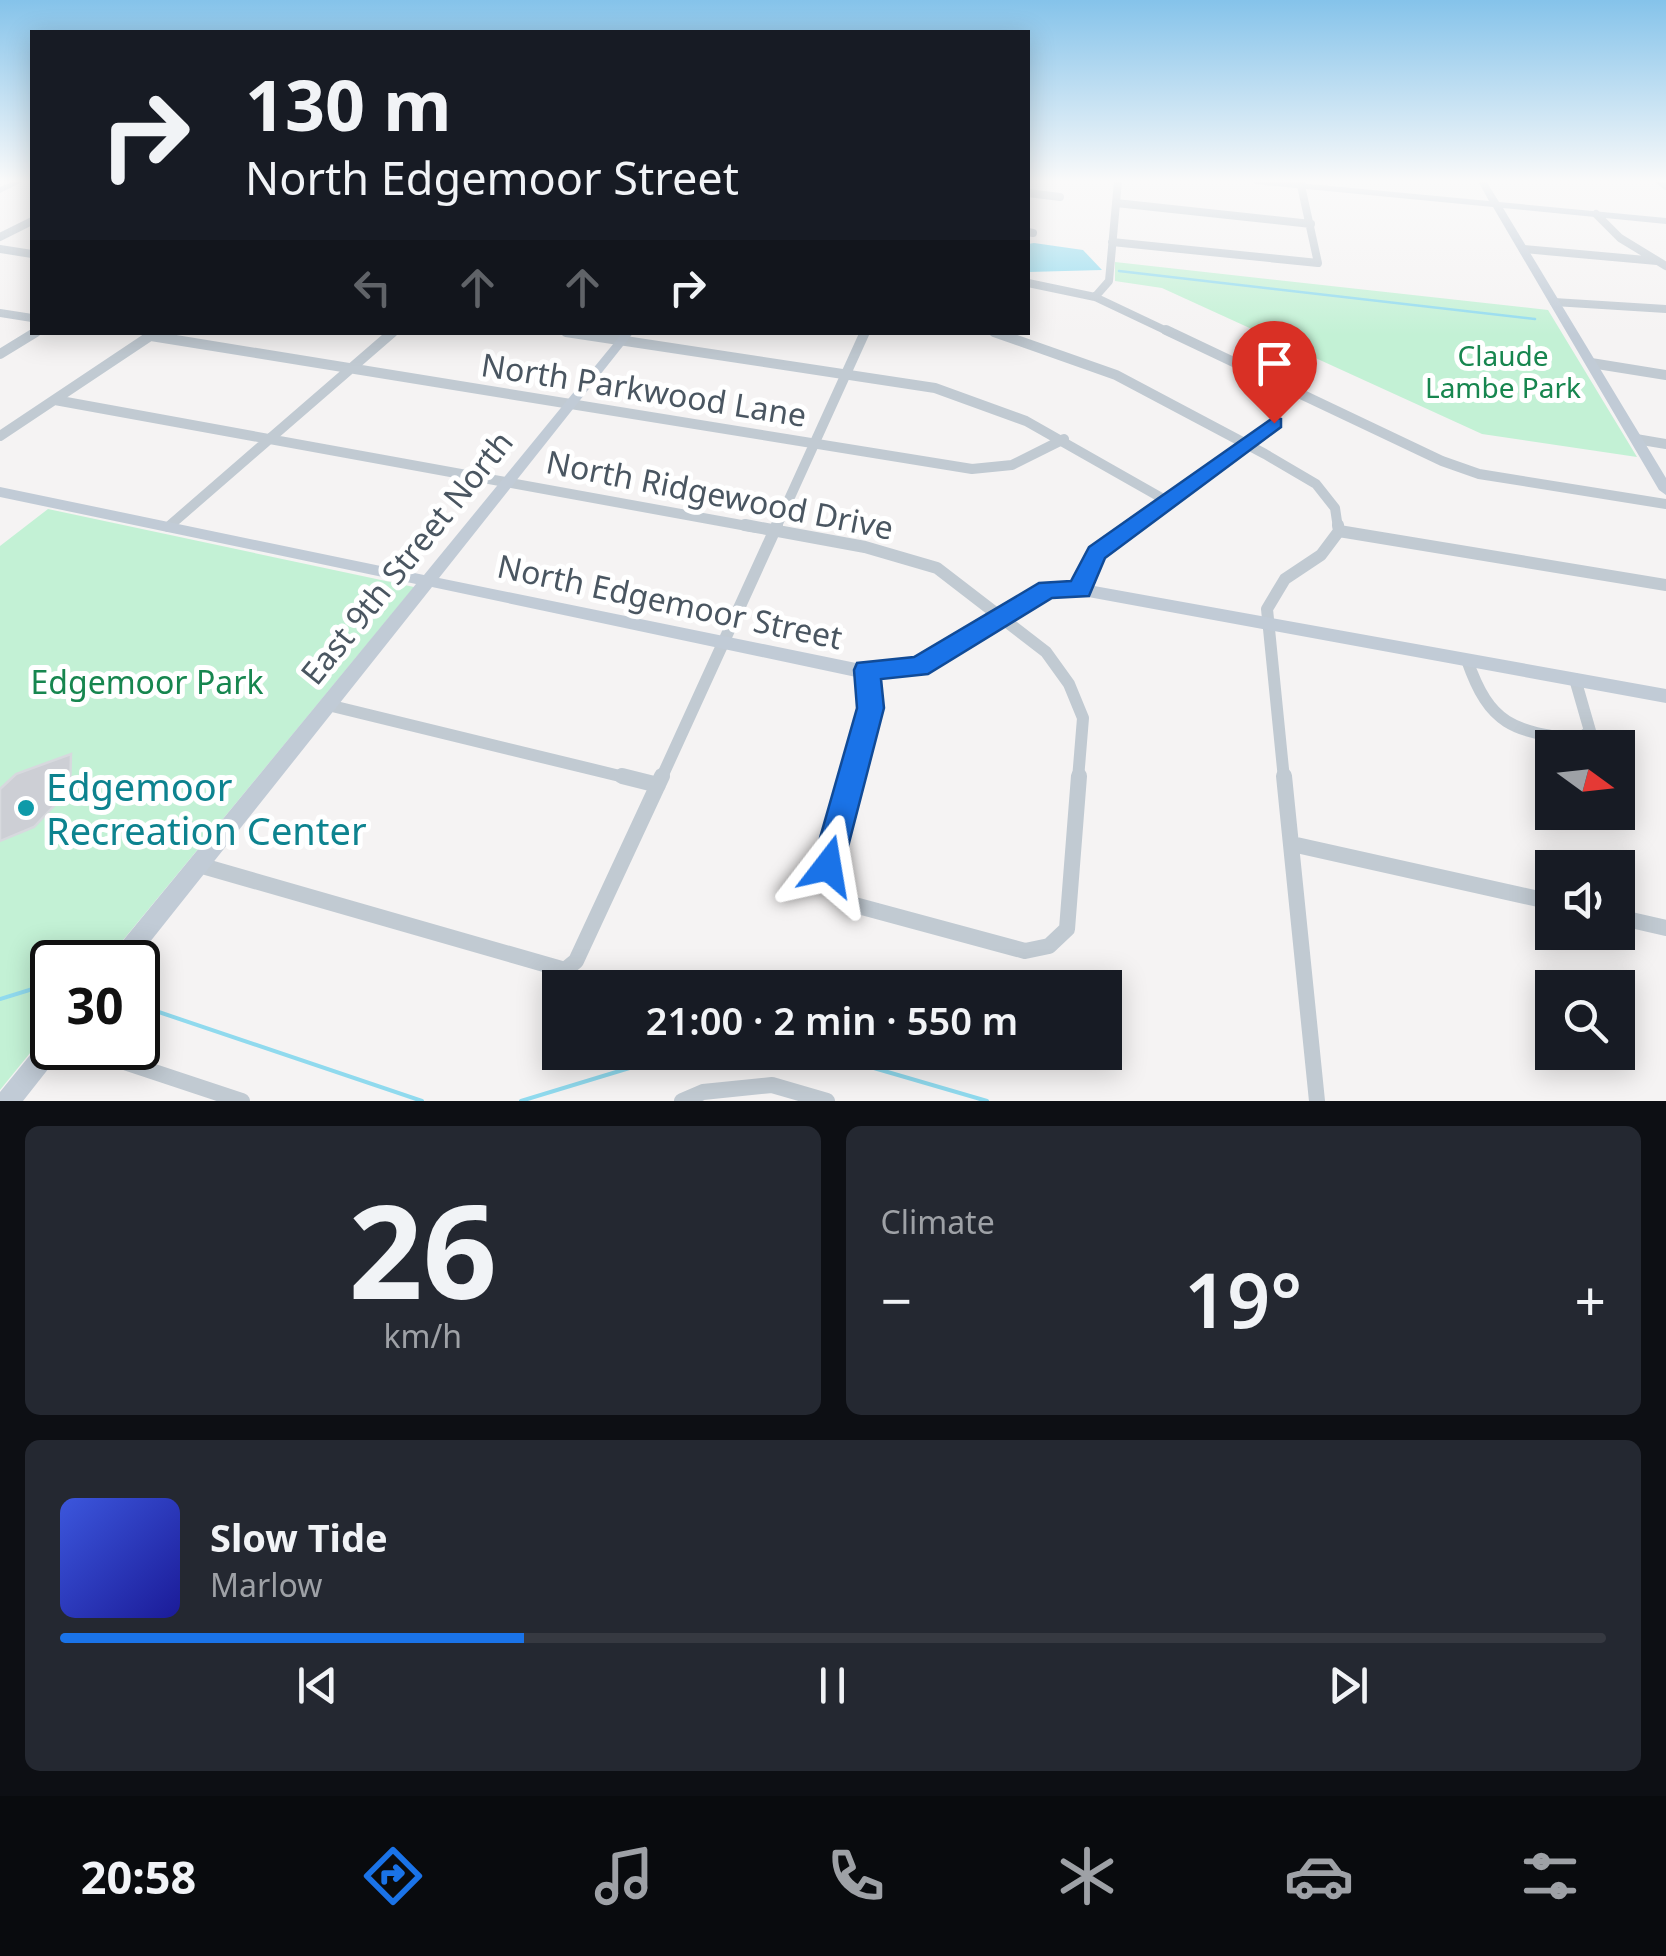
<!DOCTYPE html>
<meta charset="utf-8">
<style>
:root{--surface:#171b24;--page:#242831;--text:#f1f3f6;--muted:#9ea1a6;--line:#363941;--accent:#1a73e8}
body{margin:0;font-family:"Noto Sans",sans-serif;background:var(--page);color:var(--text);height:100vh;display:flex;flex-direction:column;font-size:38px;white-space:nowrap}
*{box-sizing:border-box;margin:0}
p{font-size:32px;color:var(--muted)}
.icon{flex:none;width:55px;height:55px;fill:none;stroke:currentColor;stroke-width:2;stroke-linecap:round;stroke-linejoin:round}
.map{position:relative;height:1101px;overflow:hidden}
.sheet{display:flex;flex-direction:column;gap:25px;padding:25px;background:#0d0f14;flex:1}
.sheet>*{flex:none}
.top-card{position:absolute;left:30px;top:30px;width:1000px;height:305px;border-radius:0px;box-shadow:0 5px 25px #0003;background:#171b24;color:var(--text);overflow:hidden}
.needle{width:65px;rotate:105deg}
.controls{position:absolute;left:1535px;top:730px;display:grid;gap:20px}
.controls a{display:grid;place-items:center;width:100px;height:100px;border-radius:0px;background:var(--surface);box-shadow:0 5px 25px #0003;font-size:50px}
.speed{position:absolute;left:30px;top:940px;display:flex;gap:20px;font-size:50px;font-weight:700;text-align:center}
.speed>*{display:grid;place-content:center;width:130px;height:130px;border-radius:50%;background:var(--surface);box-shadow:0 5px 25px #0003;line-height:1}
.speed .limit{border:5px solid #111;border-radius:15px;background:#fff;color:#111}
.pin{position:absolute;display:grid;place-items:center;width:85px;height:85px;color:#fff;margin:-102px -42px;border-radius:50% 50% 50% 0;rotate:-45deg;box-shadow:0 0 10px #0007}
.pin .icon{rotate:45deg}
.me{position:absolute;width:110px;margin:-55px;rotate:14deg;stroke-linejoin:round;filter:drop-shadow(0 0 8px #0008)}
.turn{display:flex;align-items:center;gap:35px;height:210px;padding:0 50px;font-size:45px}
.turn .icon{width:130px;height:130px;stroke-width:2.5}
.turn b{display:block;font-size:70px;line-height:85px}
.lanes{display:flex;align-items:center;height:95px;padding:0 50px;background:#0003;justify-content:center;gap:50px;direction:ltr}
.lanes .off{opacity:.35}
.big{font-size:75px;font-weight:600;line-height:1.1}
.sheet .tile{flex:1;display:flex;flex-direction:column;justify-content:center;gap:15px;min-width:0;padding:0 35px;border-radius:15px;background:var(--page)}
.sheet .dial{align-items:center;gap:0}
.dial b{font-size:130px;line-height:1}
.song{display:flex;align-items:center;gap:30px}
.cover{width:120px;height:120px;border-radius:15px;background:linear-gradient(135deg,hsl(230 70% 55%),hsl(240 70% 35%))}
.played{height:10px;border-radius:5px;background:linear-gradient(90deg,var(--accent) 30%,var(--line) 30%)}
.keys{display:flex;justify-content:space-around;direction:ltr}
.heat{display:flex;justify-content:space-between;align-items:center;font-size:55px;direction:ltr}
.sheet .tiles{flex:1;display:grid;gap:25px;grid-template-columns:1fr 1fr}
.tile:last-child{grid-column:span 2}
.trip{position:absolute;left:542px;top:970px;width:580px;height:100px;border-radius:0px;background:var(--surface);box-shadow:0 5px 25px #0003;font-weight:600;line-height:100px;text-align:center}
.dock{display:flex;height:160px;justify-content:space-around;align-items:center;background:#090b0e;color:var(--muted)}
.dock .icon{width:70px;height:70px}
.dock .on{color:var(--accent)}
.dock b{font-size:45px;color:var(--text)}
.map>svg:first-child{display:block}
.green{fill:#c3f1d5}
.water{fill:#90daee}
.lines{fill:none;stroke-linecap:round;stroke-linejoin:round}
.stream-far1{stroke:#90daee;stroke-width:2.5}
.stream{stroke:#90daee;stroke-width:4}
.building{fill:#cdcfd5;stroke:#d7d9de;stroke-width:2.5}
.street-far3{stroke:#c1cad2;stroke-width:8}
.street-far2{stroke:#c1cad2;stroke-width:10}
.street-far1{stroke:#c1cad2;stroke-width:12}
.street{stroke:#c1cad2;stroke-width:16}
.secondary{fill:#c1cbd6;fill-rule:evenodd}
.route{fill:#1a73e8;stroke:#114b97;stroke-width:2.5}
.culture-dot{fill:#0f9aa8;stroke:#fff;stroke-width:4}
.labels{text-anchor:middle;dominant-baseline:central;stroke-width:10;stroke-linejoin:round;paint-order:stroke}
.far-park-label{font-size:28px;fill:#17864f;stroke:#fff}
.street-label{font-size:32px;fill:#4a5661;stroke:#fff}
.park-label{font-size:32px;fill:#17864f;stroke:#fff}
.near-culture-label{font-size:38px;fill:#0d838f;stroke:#fff;text-anchor:start}
</style>
<div class="map">
<svg width="1666" height="1101" viewBox="0 0 1666 1101">
<rect width="100%" height="100%" fill="#f5f3f3"/>
<!-- green -->
<path class="green" d="M1115 262 1548 310 1637 457 1482 434 1162 288 1115 281Z
M48 509 414 587 105 962H52V1026L0 1090V546Z"/>
<!-- water -->
<path class="water" d="M1034 243 1083 250 1102 270 1028 272V244Z"/>
<g class="lines">
<!-- stream-far1 -->
<path class="stream-far1" d="M1119 271 1535 319"/>
<!-- stream -->
<path class="stream" d="M0 999 52 983
M138 1005 422 1101
M819 1052 987 1101
M521 1101 682 1052"/>
</g>
<!-- building -->
<path class="building" d="M71 754 70 789 34 827 0 841V789L16 774Z"/>
<g class="lines">
<!-- street-far3 -->
<path class="street-far3" d="M1660 181 1666 186
M1028 193 1060 197
M1116 203 1311 224
M1596 214 1620 238 1666 266
M1028 232 1033 233
M0 237 32 221
M1112 242 1318 263 1300 181
M0 249 32 254
M1523 249 1657 261
M1028 283 1095 297 1171 333
M1095 297 1109 281 1118 181
M1554 302 1666 309
M0 313 32 318
M566 332 572 333"/>
<!-- street-far2 -->
<path class="street-far2" d="M1166 330 1442 461 1479 474 1666 504
M566 332 935 388 1026 421 1167 501
M994 332 1116 375 1265 454 1316 484 1335 508 1338 528
M151 336 972 469 1012 465 1064 439
M0 354 36 332
M1591 363 1666 375
M55 400 758 528
M0 436 156 332
M1636 439 1666 444
M168 527 393 332
M776 528 865 332
M1130 528 1274 423"/>
<!-- street-far1 -->
<path class="street-far1" d="M745 525 865 547 937 568 1046 652 1069 684 1083 718 1078 779
M1338 525 1339 531
M1339 531 1666 585
M1080 590C1089 557 1107 545 1134 525
M1467 660C1490 726 1513 731 1578 740L1590 731 1575 679
M328 705 632 779
M661 779 777 525
M851 779 870 708 866 670
M1284 779 1267 609 1285 579 1321 555 1339 531"/>
<!-- street -->
<path class="street" d="M622 776 658 785
M852 776 828 865 832 889 851 904 1025 951 1049 946 1067 929 1079 776
M1284 776 1317 1101
M1292 844 1552 902
M199 865 565 970 576 961 662 776
M1618 917 1666 928
M82 1048 242 1101
M682 1101 703 1092 772 1085 827 1101"/>
<!-- secondary -->
<path class="secondary" d="M14 181H24L0 193V187Z
M1251 181H1278L1489 201 1478 181H1486L1499 202 1666 218V224L1503 208 1666 478V495L1659 490 1493 207 1255 184Z
M623 332H634L439 578 856 663 916 660 1041 585 1072 582 1666 689V703L1072 594 1050 595 925 672 856 677 432 587 134 962H109L112 954 416 584 0 497V487L424 575Z
M52 1034V1048H63L60 1054 23 1101H0V1092L44 1038Z"/>
</g>
<!-- sky -->
<linearGradient id="sky" x2="0" y2="1"><stop stop-color="#85c3ea"/><stop offset="0.54" stop-color="#fafafa"/><stop offset="1" stop-color="#fafafa" stop-opacity="0"/></linearGradient>
<rect width="1666" height="335" fill="url(#sky)"/>
<!-- route -->
<path class="route" d="M1274 417 1281 419V427L1105 558 1089 596 1052 598 928 674 881 679 884 708 843 866 838 876 828 880 817 876 812 866 857 708 854 670 857 663 914 657 1039 583 1071 581 1089 547Z"/>
<!-- markers -->
<circle class="culture-dot" cx="26" cy="808" r="10"/>
<g class="labels">
<!-- far-park labels -->
<g class="far-park-label">
<text x="1503" y="355">Claude<tspan x="1503" dy="32">Lambe Park</tspan></text>
</g>
<!-- street labels -->
<g class="street-label">
<text transform="translate(644 389) rotate(9)">North Parkwood Lane</text>
<text transform="translate(720 494) rotate(11)">North Ridgewood Drive</text>
<text transform="translate(406 557) rotate(-51)">East 9th Street North</text>
<text transform="translate(670 601) rotate(12)">North Edgemoor Street</text>
</g>
<!-- park labels -->
<g class="park-label">
<text x="147" y="681">Edgemoor Park</text>
</g>
<!-- near-culture labels -->
<g class="near-culture-label">
<text x="46" y="786">Edgemoor<tspan x="46" dy="44">Recreation Center</tspan></text>
</g>
</g>
</svg>
<div class="controls">
<a><svg class="needle" viewBox="-14 -14 28 28"><path d="M0-13l5 13h-10z" fill="#e53935"/><path d="M0 13l5-13h-10z" fill="#9ea1a6"/></svg></a>
<a><svg class="icon" aria-label="sound" viewBox="0 0 24 24"><path d="M4 9h4l5-4v14l-5-4H4zM17 9q2 3 0 6"/></svg></a>
<a><svg class="icon" aria-label="search" viewBox="0 0 24 24"><circle cx="10" cy="10" r="6"/><path d="M15 15l6 6"/></svg></a>
</div>
<div class="speed"><div class="limit">30</div></div>
<div class="pin" style="left:1274px;top:423px;background:#d93025"><svg class="icon" aria-label="arrive" viewBox="0 0 24 24"><path d="M6 21V4h12l-3 4 3 4H6"/></svg></div>
<svg class="me" style="left:828px;top:866px" viewBox="-20 -20 40 40"><path d="M0-17L14 15 0 8-14 15z" fill="#1a73e8" stroke="#fff" stroke-width="4"/></svg>
<div class="trip">21:00 · 2 min · 550 m</div>
<div class="top-card">
<div class="turn"><svg class="icon" aria-label="right" viewBox="0 0 24 24"><path d="M7 20v-9h11M14 6l5 5-5 5"/></svg><div><b>130 m</b>North Edgemoor Street</div></div>
<div class="lanes"><svg class="icon off" aria-label="left" viewBox="0 0 24 24"><path d="M17 20v-9H6M10 6l-5 5 5 5"/></svg><svg class="icon off" aria-label="ahead" viewBox="0 0 24 24"><path d="M12 20V5M6 11l6-6 6 6"/></svg><svg class="icon off" aria-label="ahead" viewBox="0 0 24 24"><path d="M12 20V5M6 11l6-6 6 6"/></svg><svg class="icon" aria-label="right" viewBox="0 0 24 24"><path d="M7 20v-9h11M14 6l5 5-5 5"/></svg></div>
</div>
</div>
<section class="sheet">
<div class="tiles">
<div class="tile dial"><b>26</b><p>km/h</p></div>
<div class="tile"><p>Climate</p>
<div class="heat"><a>−</a><b class="big">19°</b><a>+</a></div>
</div>
<div class="tile">
<div class="song"><i class="cover"></i><div><b>Slow Tide</b><p>Marlow</p></div></div>
<div class="played"></div>
<div class="keys"><svg class="icon" aria-label="previous" viewBox="0 0 24 24"><path d="M18 5L8 12l10 7zM5 5v14"/></svg><svg class="icon" aria-label="pause" viewBox="0 0 24 24"><path d="M8 5v14M16 5v14"/></svg><svg class="icon" aria-label="next" viewBox="0 0 24 24"><path d="M6 5l10 7-10 7zM19 5v14"/></svg></div>
</div>
</div>
</section>
<nav class="dock">
<b>20:58</b>
<svg class="icon on" aria-label="directions" viewBox="0 0 24 24"><path d="M12 3l9 9-9 9-9-9zM9 14v-3h6M13 9l2 2-2 2"/></svg>
<svg class="icon" aria-label="music" viewBox="0 0 24 24"><path d="M9 18V5l10-2v13"/><circle cx="6" cy="18" r="3"/><circle cx="16" cy="16" r="3"/></svg>
<svg class="icon" aria-label="phone" viewBox="0 0 24 24"><path d="M5 4h4l2 5-3 2q2 4 5 5l2-3 5 2v4C11 20 4 13 5 4z"/></svg>
<svg class="icon" aria-label="climate" viewBox="0 0 24 24"><path d="M12 3v18M4 7l16 10M4 17L20 7"/></svg>
<svg class="icon" aria-label="car" viewBox="0 0 24 24"><path d="M5 17H2v-5l4-1 3-4h7l3 4 3 1v5h-3M9 17h6M6 11h13"/><circle cx="7" cy="17" r="2"/><circle cx="17" cy="17" r="2"/></svg>
<svg class="icon" aria-label="filters" viewBox="0 0 24 24"><path d="M4 7h16M4 17h16"/><circle cx="9" cy="7" r="2"/><circle cx="15" cy="17" r="2"/></svg>
</nav>
